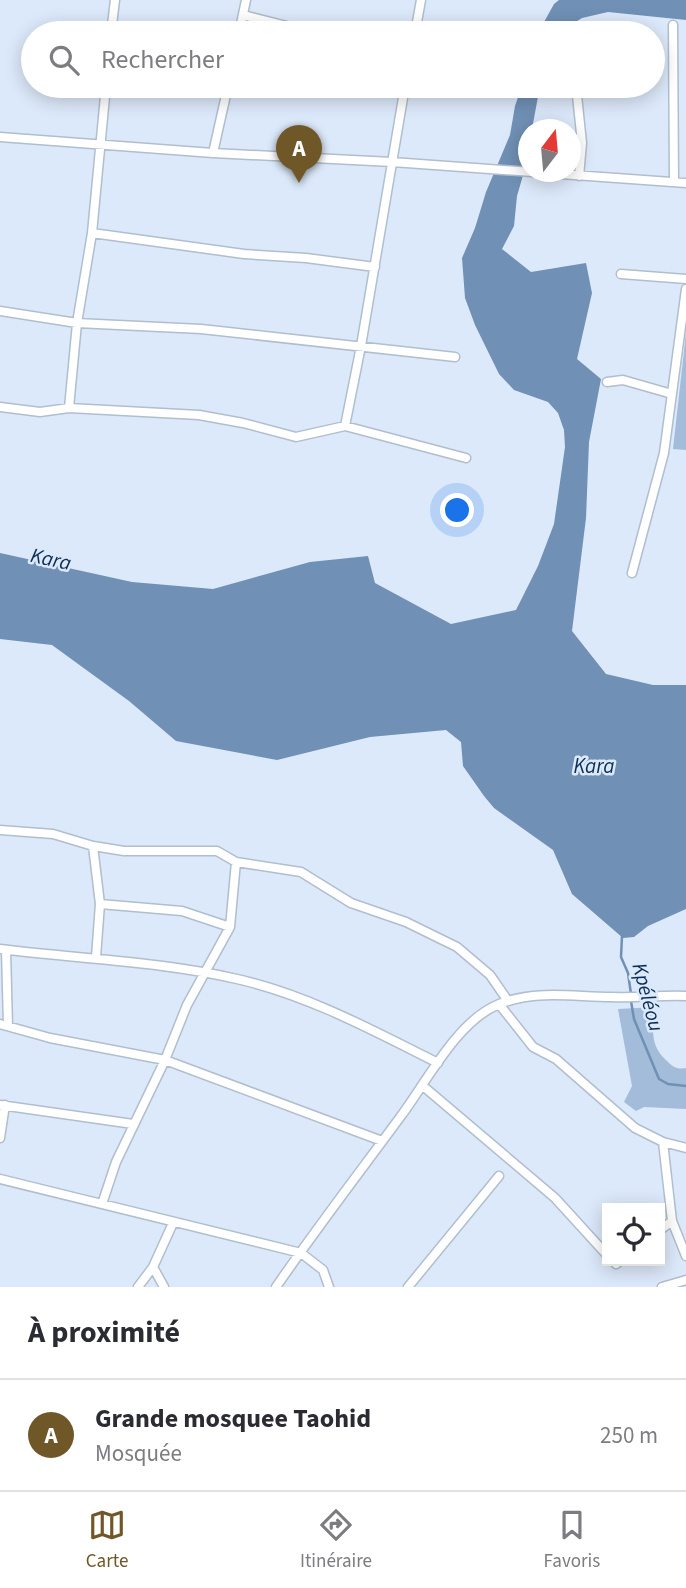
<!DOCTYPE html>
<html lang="fr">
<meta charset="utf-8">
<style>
:root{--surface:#fff;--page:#f2f2f3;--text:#2b2b33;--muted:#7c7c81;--line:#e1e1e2;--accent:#705728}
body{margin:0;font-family:"Source Sans 3",sans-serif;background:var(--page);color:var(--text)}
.controls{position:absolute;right:21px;bottom:21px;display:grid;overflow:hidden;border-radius:0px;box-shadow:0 4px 18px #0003}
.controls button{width:63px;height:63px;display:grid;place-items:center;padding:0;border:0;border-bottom:2px solid var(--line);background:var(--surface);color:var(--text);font:35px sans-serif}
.compass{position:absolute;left:518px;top:119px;width:63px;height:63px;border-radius:50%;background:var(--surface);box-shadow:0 4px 18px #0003;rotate:16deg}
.you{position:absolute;left:458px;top:511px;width:24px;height:24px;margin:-18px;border:5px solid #fff;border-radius:50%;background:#1a73e8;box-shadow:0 0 0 10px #1a73e833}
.badge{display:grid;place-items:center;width:46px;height:46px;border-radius:50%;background:var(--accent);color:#fff;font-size:23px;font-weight:700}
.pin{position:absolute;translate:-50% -58px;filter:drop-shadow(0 2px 4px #0008)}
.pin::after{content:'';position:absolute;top:37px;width:24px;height:21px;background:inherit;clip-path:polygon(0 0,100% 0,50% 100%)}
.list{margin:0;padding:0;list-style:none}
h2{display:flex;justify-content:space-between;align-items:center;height:91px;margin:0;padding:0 28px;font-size:30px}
h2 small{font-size:23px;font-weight:400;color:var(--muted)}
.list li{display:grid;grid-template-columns:46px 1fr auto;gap:21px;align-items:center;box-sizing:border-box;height:112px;padding:0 28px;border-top:2px solid var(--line)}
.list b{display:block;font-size:26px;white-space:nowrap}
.list p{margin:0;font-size:23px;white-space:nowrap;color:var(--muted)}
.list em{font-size:23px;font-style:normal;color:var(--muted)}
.icon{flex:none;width:38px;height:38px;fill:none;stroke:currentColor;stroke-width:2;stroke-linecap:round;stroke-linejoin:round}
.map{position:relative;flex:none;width:686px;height:1287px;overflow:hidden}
.search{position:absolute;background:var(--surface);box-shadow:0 4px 18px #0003;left:21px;right:21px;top:21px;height:77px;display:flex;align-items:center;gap:18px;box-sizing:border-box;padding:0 24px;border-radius:38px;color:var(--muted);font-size:26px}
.sheet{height:203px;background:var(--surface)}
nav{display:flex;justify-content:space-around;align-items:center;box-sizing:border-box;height:98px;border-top:2px solid var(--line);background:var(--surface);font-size:19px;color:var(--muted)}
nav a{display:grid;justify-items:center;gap:4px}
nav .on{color:var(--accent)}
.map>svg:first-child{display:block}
</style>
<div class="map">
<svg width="686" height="1287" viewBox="0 0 686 1287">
<rect width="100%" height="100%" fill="#dce9fa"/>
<path fill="#a2bcd9" d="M686,333V450L673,449Z
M655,1007C653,1028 649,1045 666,1060C673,1067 677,1070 686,1068V1109L644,1107L636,1111L624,1102L632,1086L618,1009Z"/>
<path fill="#7090b5" d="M559,0H686V20L608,12L582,18L558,33H538L554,4Z
M522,86H540L532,129L528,130V158L517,196L514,226L502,249L531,272L586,263L592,293L577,359L601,379L589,442L586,518L572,631L606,674L653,685H686V909L648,926L634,937L623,938L572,894L553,850L494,808L484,796L463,766L461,742L446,730L370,737L277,760L176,741L129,701L52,645L0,639V553L132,582L213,589L310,562L368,556L375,583L451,624L516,610L538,566L554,524L565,447L564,430L558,413L548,402L514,390L499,374L475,325L465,298L462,258L475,228L486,192L510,135L515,106Z"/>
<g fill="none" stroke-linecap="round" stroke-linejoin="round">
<path stroke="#7090b5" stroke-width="2.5" d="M622,936L621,957L628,973L631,994
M631,1001L634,1019L659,1079L668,1084L686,1086"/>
<defs>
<path id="street" d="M243,15L314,33
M673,25L674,182
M111,33L115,0
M239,33L246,0
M415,33L421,0
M576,86L582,143L579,176
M0,137L213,153L392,162L686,183
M213,153L228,86
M92,233L244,254L306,258L375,267
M621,274L686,279
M0,311L77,323L201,329L455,357
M607,382L623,380L672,394
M0,407L40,412L69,408L199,415L243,423L296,437L345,426L466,458
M69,408L77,323L92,233L106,86
M345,426L361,346L405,86
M632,573L664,453L686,289
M0,830L53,834L93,846L124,851H217L236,862L301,872L351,903L406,922L457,947L490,975L508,1001
M93,846L100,904L182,911L230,927
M0,949C79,959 160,961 237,979C308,995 374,1031 438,1063
M6,950L8,1026
M96,957L100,904
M499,1004L533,1047L556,1059L635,1128L663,1142L686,1148
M0,1024L50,1038L165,1060L382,1141
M423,1086L555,1198L607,1255
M0,1105L133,1124
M0,1138L5,1105
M663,1142L672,1221L686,1256
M0,1179L301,1253L323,1270L329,1287
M102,1204L116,1162L165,1060L187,1005L230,927L236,862
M660,1230L672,1221
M613,1261L616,1264L620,1261
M153,1267L164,1287
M138,1287L153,1267L173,1223
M276,1287C316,1229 359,1173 401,1116C427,1081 457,1022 497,1005C534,989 573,997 612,997C637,998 661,995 686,996
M408,1287L499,1176
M662,1287L686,1280"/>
</defs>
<use href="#street" stroke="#b0becd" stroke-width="11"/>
<use href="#street" stroke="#fff" stroke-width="8"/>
</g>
<g text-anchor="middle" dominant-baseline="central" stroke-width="5" stroke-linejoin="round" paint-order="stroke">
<g font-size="21" font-style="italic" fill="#0b2f54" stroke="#dce9fa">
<text transform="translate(51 559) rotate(12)">Kara</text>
<text x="594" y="766">Kara</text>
<text transform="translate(648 997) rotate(75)">Kpéléou</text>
</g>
</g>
</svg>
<div class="controls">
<button><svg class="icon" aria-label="locate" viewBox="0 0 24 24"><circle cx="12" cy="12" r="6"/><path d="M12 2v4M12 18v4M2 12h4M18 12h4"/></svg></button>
</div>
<svg class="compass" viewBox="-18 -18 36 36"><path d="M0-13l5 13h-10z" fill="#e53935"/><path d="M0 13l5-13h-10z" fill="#7c7c81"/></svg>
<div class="you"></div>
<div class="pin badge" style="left:299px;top:183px">A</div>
<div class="search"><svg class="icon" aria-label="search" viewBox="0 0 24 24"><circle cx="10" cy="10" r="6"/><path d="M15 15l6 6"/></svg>Rechercher</div>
</div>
<section class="sheet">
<h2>À proximité<small></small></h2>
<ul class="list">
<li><span class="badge">A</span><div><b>Grande mosquee Taohid</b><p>Mosquée</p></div><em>250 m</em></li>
</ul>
</section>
<nav>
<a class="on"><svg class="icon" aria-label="map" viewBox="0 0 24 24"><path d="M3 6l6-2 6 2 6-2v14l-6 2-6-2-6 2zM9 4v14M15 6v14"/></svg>Carte</a>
<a><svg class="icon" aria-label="directions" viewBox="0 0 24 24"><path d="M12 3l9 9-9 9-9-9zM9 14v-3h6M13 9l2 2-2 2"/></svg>Itinéraire</a>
<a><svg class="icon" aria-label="saved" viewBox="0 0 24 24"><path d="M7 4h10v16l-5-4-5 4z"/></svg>Favoris</a>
</nav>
